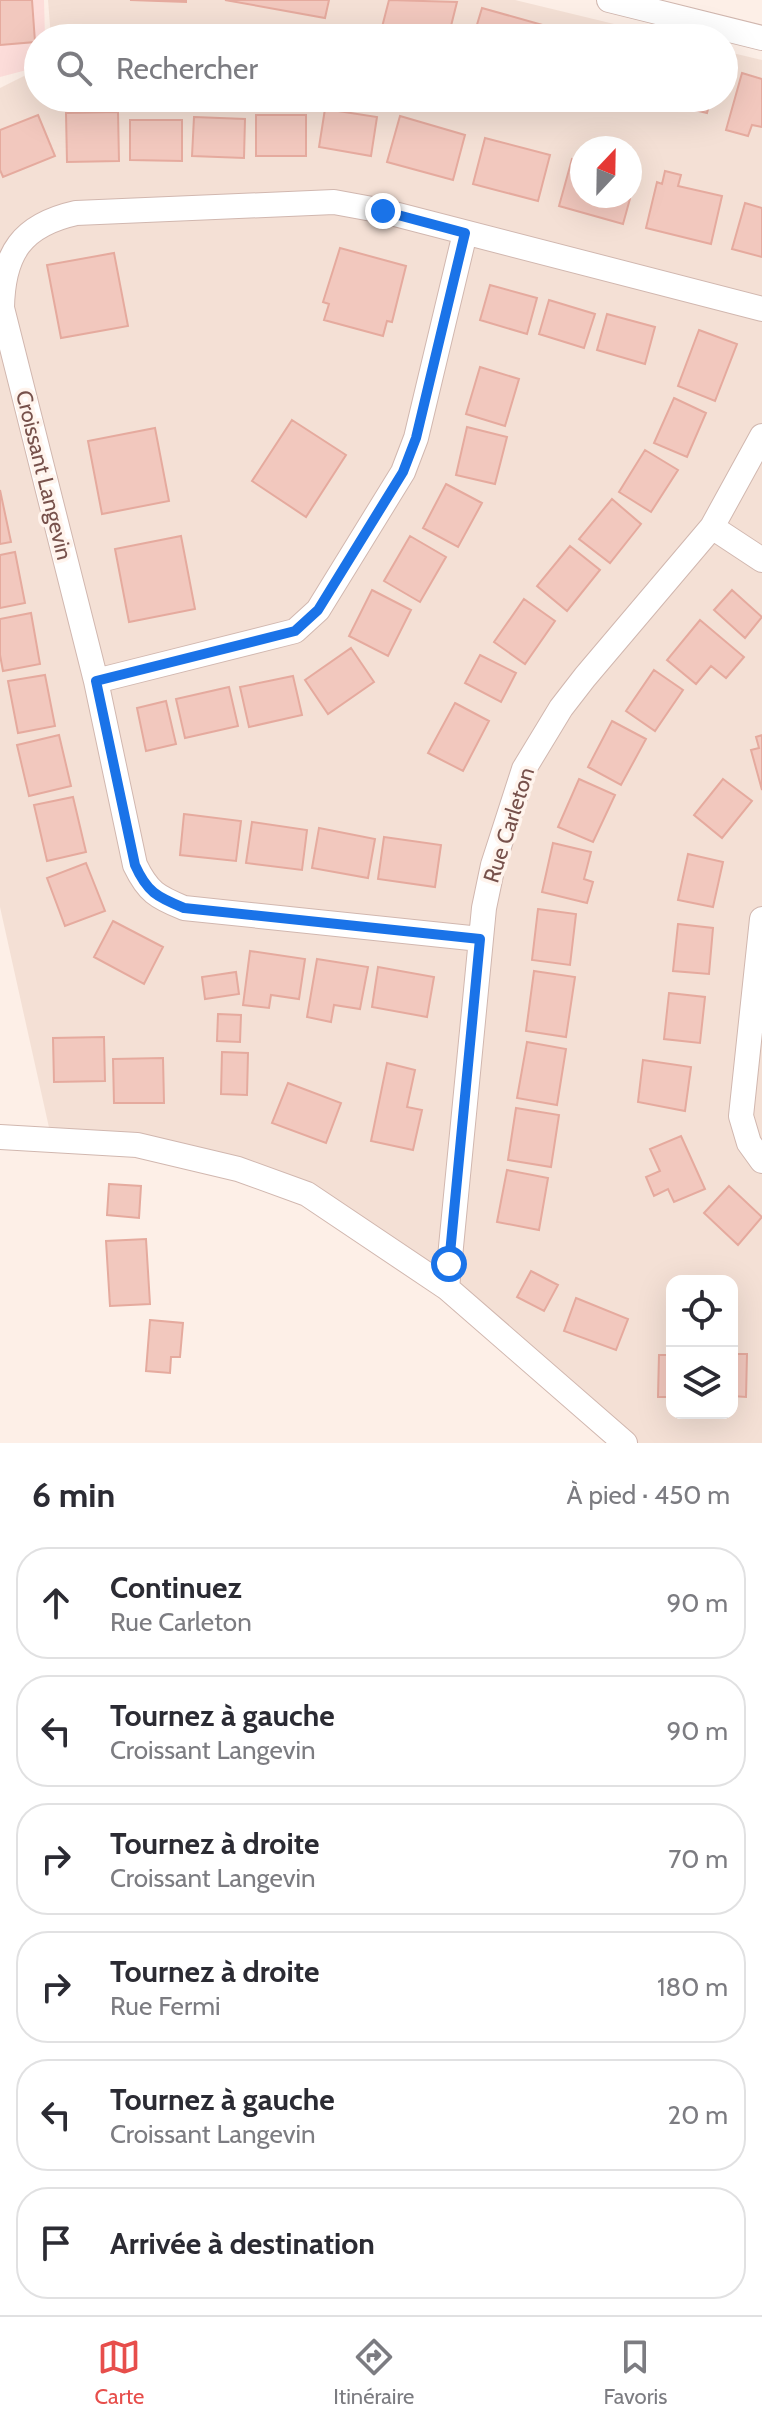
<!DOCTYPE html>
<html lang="fr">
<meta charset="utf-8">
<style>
:root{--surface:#fff;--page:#f2f2f3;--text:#2b2b33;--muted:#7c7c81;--line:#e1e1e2;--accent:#e74e4b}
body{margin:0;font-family:Cabin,sans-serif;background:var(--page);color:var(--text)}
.controls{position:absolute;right:24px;bottom:24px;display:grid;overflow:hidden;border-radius:16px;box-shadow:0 8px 32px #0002}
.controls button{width:72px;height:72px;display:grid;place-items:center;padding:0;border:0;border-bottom:2px solid var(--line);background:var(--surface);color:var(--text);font:40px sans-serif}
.compass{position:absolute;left:570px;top:136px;width:72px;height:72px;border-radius:50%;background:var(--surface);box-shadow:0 8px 32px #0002;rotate:22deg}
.stop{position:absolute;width:24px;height:24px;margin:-18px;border:6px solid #1a73e8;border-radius:50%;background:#fff}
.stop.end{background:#1a73e8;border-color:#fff;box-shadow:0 2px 8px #0008}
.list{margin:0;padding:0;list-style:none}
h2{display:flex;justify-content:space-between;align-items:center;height:104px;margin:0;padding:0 32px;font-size:34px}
h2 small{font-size:26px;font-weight:400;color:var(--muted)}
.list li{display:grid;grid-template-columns:52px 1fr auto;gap:24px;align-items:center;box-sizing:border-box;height:112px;margin:0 16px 16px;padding:0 16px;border:2px solid var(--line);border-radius:32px}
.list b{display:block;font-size:30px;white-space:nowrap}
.list p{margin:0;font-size:26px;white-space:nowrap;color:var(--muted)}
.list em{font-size:26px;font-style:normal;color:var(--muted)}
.icon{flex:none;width:44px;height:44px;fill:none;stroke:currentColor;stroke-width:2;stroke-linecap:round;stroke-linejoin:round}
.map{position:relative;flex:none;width:762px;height:1443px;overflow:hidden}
.search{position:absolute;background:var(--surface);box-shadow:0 8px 32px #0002;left:24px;right:24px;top:24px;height:88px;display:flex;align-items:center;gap:20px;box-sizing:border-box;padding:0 28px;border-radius:44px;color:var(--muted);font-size:30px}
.sheet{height:872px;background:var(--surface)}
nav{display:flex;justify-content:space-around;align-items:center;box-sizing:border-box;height:112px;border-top:2px solid var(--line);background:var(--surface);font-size:22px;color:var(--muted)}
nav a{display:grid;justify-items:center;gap:4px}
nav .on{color:var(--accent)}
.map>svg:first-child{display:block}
</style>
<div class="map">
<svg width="762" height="1443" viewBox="0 0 762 1443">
<rect width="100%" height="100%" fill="#fdefe7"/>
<path fill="#f4e0d5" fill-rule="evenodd" d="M48,0H515L672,38H51Z
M724,51L762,60V1443H626L422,1279L307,1194L50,1132L0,907V88L38,69V98H724ZM582,148H630V196H582ZM672,1281H732V1413H672Z"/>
<path fill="#fdddda" d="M0,0H44L45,38H38V67L0,77Z"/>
<path fill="#f2c8be" stroke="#e5aa9e" stroke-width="2" d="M0,0H32L35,42L0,45Z
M130,0H186V2Z
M225,0H329L325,18Z
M389,0L457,2L448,38H409L381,31Z
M482,8L546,26L542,38H473Z
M568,29L598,38H566Z
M742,73L762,79V127L752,125L748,136L726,130Z
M645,98H711L707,113Z
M325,109L377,117L371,156L319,147Z
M118,112L119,161L67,162L66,113Z
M38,115L55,156L3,177L0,170V130Z
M256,115H306V156H256Z
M400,116L465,135L453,180L387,162Z
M194,117L245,119L244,158L192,156Z
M130,120H182V161L130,160Z
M485,138L550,155L538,201L473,184Z
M572,159L582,162V196H630V175L636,177L623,224L559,206Z
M665,171L681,175L678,186L722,196L711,244L646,228L657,182L662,184Z
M745,203L762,208V257L732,249Z
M340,248L406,266L392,322L387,321L383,336L324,320L329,304L323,302Z
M114,253L128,326L61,338L47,265Z
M490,285L537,298L527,334L480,320Z
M549,300L595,314L584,348L539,334Z
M607,314L655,327L645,364L597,350Z
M699,330L737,344L715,401L678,386Z
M480,367L519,379L505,426L466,414Z
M674,398L706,413L687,457L654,443Z
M292,420L346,455L306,517L252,481Z
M467,427L507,437L495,484L456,475Z
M155,428L169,501L102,514L88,441Z
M645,450L678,470L651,512L619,492Z
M446,484L482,503L458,547L423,528Z
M0,490L11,542L0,544Z
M612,499L641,524L610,563L579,539Z
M181,536L195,609L129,622L115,549Z
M410,536L446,557L420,602L384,581Z
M570,546L600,570L567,611L537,586Z
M15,552L25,603L0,608V555Z
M372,590L411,610L388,656L349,636Z
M732,590L762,617L745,638L714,610Z
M524,599L555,621L525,664L494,642Z
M31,613L40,664L3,671L0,655V619Z
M700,620L744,657L726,678L711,666L696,684L667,660Z
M351,648L374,682L328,714L305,680Z
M480,655L516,673L501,702L465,683Z
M654,670L683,690L655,731L626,711Z
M45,675L55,726L18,733L8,681Z
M293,676L302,715L249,727L240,687Z
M229,687L238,726L185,738L176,699Z
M166,701L176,744L146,751L137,708Z
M455,703L489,721L463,771L428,753Z
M612,721L646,739L621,785L588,767Z
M59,735L71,786L29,796L17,745Z
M762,735V790L751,750L759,748L756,737Z
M579,779L615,795L593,842L558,827Z
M723,779L752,801L722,838L694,815Z
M73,797L86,852L47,861L34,805Z
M184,814L241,821L236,861L180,855Z
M252,822L307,830L302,870L246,863Z
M319,828L375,839L368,878L312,868Z
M384,837L441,845L435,887L378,879Z
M553,843L591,852L584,879L593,882L587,903L542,892Z
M688,854L723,862L713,907L678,900Z
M86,863L105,911L65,926L47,878Z
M538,909L576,914L570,965L532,960Z
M113,921L163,947L144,984L94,957Z
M678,924L713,928L709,974L673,971Z
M250,951L305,959L299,999L271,995L269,1008L243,1005Z
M317,959L368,967L360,1009L334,1005L331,1022L307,1017Z
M378,967L434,977L427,1017L372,1007Z
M534,971L575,977L566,1037L526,1031Z
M236,972L239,994L205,999L202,977Z
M669,993L705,997L700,1043L664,1039Z
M218,1014L241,1015L240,1042L217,1041Z
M104,1037L105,1081L54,1082L53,1038Z
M527,1042L566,1049L557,1105L517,1098Z
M222,1052L248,1053L247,1095L221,1094Z
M163,1058L164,1103H114L113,1059Z
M643,1060L691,1067L685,1111L638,1102Z
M387,1063L415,1070L407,1107L422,1110L413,1150L371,1141Z
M288,1083L341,1103L326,1143L272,1123Z
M516,1108L559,1115L551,1167L508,1160Z
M681,1136L705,1189L674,1202L668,1189L654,1196L646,1177L660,1171L650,1149Z
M507,1170L548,1178L539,1230L497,1222Z
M109,1184L141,1186L139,1218L107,1215Z
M729,1186L762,1217L738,1245L704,1213Z
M146,1239L150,1304L110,1306L106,1241Z
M531,1271L558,1285L544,1311L517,1297Z
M576,1298L628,1319L616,1350L564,1331Z
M150,1320L183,1323L180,1357H171L170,1373L146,1371Z
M732,1354H747L746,1397L732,1396Z
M659,1355H672V1397H658Z"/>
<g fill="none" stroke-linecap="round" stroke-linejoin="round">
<defs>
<path id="minor" d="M609,0L762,38
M712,527L762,560
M96,681L295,631L318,610L403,472L416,438L465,233
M762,919L741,1116L749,1143L762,1161
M480,939L184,908C157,897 148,892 135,865L96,681L2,308C3,253 22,225 76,213L334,202L383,211L762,309
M0,1137L137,1145L238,1169L307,1194L447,1288L625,1443
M447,1288L484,908L493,865L524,769L561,708L585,677L712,527L762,436"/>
</defs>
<use href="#minor" stroke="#d1b7af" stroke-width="26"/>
<use href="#minor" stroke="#fff" stroke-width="24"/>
</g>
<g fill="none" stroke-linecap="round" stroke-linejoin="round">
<path stroke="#1a73e8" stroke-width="10" d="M383,211L465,233L416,438L403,472L318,610L295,631L96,681L135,865C147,892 157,897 184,908L480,939L449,1264"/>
</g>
<g text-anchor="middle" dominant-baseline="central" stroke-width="7" stroke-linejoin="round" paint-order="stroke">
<g font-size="22" fill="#77514b" stroke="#fff4ed">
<text transform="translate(44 475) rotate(76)">Croissant Langevin</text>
<text transform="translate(509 825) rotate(-72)">Rue Carleton</text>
</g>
</g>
</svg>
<div class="controls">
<button><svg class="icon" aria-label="locate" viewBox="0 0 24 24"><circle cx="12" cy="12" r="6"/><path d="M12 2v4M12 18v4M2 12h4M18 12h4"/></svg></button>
<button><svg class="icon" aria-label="layers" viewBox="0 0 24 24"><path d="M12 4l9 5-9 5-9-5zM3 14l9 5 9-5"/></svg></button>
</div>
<svg class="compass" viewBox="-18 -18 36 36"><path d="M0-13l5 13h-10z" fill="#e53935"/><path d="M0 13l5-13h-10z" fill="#7c7c81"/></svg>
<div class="stop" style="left:449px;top:1264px"></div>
<div class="stop end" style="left:383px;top:211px"></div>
<div class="search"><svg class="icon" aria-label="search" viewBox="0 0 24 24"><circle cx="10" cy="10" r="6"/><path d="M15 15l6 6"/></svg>Rechercher</div>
</div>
<section class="sheet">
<h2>6 min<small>À pied · 450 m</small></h2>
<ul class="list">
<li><svg class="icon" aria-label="ahead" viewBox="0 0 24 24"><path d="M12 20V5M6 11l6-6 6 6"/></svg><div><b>Continuez</b><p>Rue Carleton</p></div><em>90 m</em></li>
<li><svg class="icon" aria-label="left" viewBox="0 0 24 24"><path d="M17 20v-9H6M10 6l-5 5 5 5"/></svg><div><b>Tournez à gauche</b><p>Croissant Langevin</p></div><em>90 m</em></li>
<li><svg class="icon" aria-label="right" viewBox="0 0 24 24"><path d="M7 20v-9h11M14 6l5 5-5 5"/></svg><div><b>Tournez à droite</b><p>Croissant Langevin</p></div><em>70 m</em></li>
<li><svg class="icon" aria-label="right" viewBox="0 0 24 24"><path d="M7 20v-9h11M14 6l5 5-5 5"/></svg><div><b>Tournez à droite</b><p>Rue Fermi</p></div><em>180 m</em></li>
<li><svg class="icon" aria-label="left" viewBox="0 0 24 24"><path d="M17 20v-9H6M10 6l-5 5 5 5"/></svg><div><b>Tournez à gauche</b><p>Croissant Langevin</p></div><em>20 m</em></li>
<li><svg class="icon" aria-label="arrive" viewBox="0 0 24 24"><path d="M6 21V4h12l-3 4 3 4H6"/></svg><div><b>Arrivée à destination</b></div></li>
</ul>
</section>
<nav>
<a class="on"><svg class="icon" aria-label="map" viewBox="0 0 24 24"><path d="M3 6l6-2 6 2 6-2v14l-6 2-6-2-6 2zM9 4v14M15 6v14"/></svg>Carte</a>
<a><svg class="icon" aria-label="directions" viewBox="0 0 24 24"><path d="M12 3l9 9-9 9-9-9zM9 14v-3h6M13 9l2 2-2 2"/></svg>Itinéraire</a>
<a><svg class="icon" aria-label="saved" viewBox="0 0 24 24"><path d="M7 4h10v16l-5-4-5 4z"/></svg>Favoris</a>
</nav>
